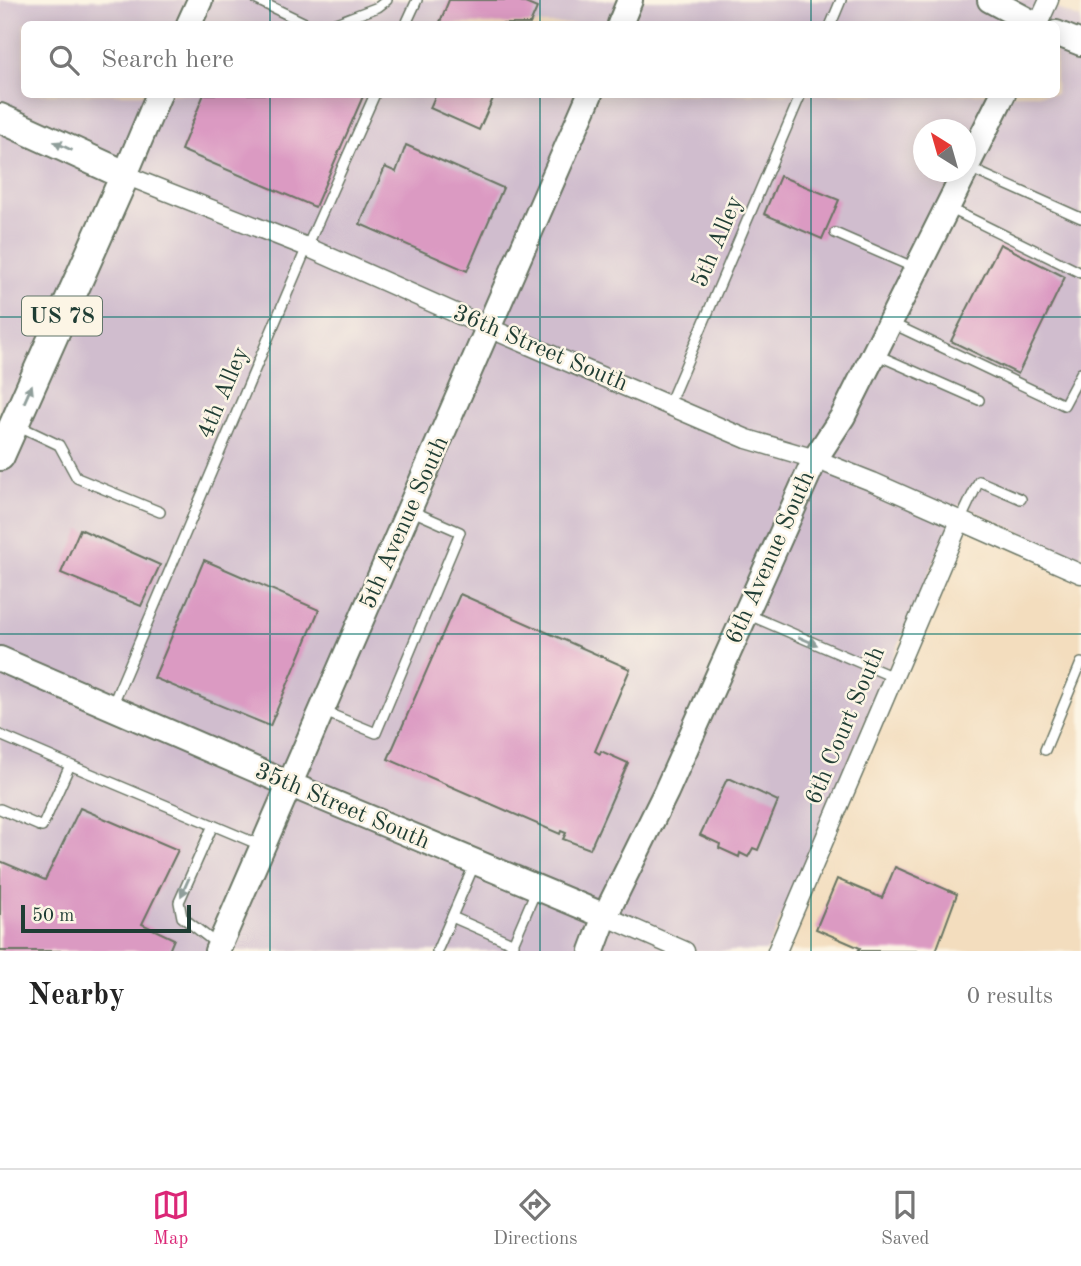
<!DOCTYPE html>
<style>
:root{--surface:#fff;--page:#f6f6f6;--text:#222;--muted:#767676;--line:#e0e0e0;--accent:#db2777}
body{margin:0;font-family:"Old Standard TT",serif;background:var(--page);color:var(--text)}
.compass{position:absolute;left:913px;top:119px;width:63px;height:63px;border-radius:50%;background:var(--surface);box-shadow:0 4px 18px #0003;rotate:323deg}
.scale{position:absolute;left:21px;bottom:18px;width:170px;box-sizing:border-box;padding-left:7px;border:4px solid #1f3d34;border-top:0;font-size:19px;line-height:24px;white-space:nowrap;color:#1f3d34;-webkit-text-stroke:5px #fcf5e5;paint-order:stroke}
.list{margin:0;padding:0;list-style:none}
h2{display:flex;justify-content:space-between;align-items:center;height:91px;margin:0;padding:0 28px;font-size:30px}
h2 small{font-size:23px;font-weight:400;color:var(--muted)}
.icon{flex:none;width:38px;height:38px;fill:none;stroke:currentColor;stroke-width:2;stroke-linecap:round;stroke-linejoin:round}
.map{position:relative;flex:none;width:1081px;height:951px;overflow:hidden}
.search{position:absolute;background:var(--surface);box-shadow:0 4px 18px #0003;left:21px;right:21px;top:21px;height:77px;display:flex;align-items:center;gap:18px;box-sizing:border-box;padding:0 24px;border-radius:10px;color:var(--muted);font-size:26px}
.sheet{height:217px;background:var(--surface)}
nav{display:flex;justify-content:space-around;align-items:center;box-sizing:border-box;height:98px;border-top:2px solid var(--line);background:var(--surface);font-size:19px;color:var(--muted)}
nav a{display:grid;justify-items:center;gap:4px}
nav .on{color:var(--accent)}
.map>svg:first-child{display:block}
</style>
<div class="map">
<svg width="1081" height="951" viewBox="0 0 1081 951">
<rect width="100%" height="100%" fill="#fcf5e5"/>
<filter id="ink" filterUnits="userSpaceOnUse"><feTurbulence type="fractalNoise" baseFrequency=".0143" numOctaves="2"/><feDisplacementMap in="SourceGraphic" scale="14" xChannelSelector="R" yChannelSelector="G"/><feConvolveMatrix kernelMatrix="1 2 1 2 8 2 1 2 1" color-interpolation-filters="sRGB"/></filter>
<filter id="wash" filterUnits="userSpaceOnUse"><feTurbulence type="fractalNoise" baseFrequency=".00686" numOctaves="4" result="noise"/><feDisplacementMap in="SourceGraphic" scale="28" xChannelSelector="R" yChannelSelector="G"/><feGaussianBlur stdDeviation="1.57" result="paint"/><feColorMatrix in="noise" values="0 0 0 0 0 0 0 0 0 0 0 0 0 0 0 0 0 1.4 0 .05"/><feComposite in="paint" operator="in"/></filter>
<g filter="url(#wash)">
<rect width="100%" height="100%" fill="#f3ddbe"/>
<path fill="#d0bdce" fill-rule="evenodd" d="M0,0H1036L1081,19V560L959,504L767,951H0ZM24,24H1056V94H24ZM923,130H965V172H923Z"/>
<g id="blocks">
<path fill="#db9ac2" d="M449,0H518L537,8L530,24H446L440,22Z
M204,94H364L315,207L181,150Z
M436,94H495L479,130L430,108Z
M406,145L503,188L467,271L360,224L385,167L396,172Z
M780,176L839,200L822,239L764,214Z
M1000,244L1065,277L1018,374L951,341Z
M80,529L160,565L141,606L61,573Z
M204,560L319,610L270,726L154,678Z
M460,594L630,669L595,751L600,754L601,751L628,763L590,849L563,839L566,833L561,831L560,834L388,759Z
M727,779H731L778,801L758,850L753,848L748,857L740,853L739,857L719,848L720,844L700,835Z
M80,808L178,850L142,924L174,939L169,951H0V861L45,880Z
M895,867L957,894L936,951H858L860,948L816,929L837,879L882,898Z"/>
</g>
</g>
<g filter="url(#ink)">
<use href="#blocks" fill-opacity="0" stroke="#697564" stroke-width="2"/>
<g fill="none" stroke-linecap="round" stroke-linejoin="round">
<defs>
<path id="lane" d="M257,0L307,24
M333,24L378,7L387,0
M406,24L417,0
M831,24L841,0
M969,168L1081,218
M947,207L1081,273
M835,233L915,268
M891,323L1064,405L1081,373
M875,354L979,400
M669,404L801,94
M17,425L59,445L77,478L160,512
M960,521L979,481L1021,499
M747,614L893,677
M112,706L307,247L375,94
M325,712L376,733L460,532L410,510
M0,735L70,765
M1045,750L1081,663
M0,809L42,827L70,765L260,845
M213,825L179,902L182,917L218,945
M452,917L514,944
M437,951L475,863
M510,951L537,888"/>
<path id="street" d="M1038,24L1049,0
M125,175L307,247L489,328L747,439L815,459L873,482L1081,574
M605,916L685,951
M777,951L960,521"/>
<path id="secondary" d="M990,0L1035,24
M189,24L200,0
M620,24L630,0
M1056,33L1081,43
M965,170L1003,94
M125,175L159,94
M0,659L291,785L605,916
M217,951L590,94
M592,951L605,916L666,792L815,459L843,416L965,172"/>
<path id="primary" d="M0,118L125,175L0,456"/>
</defs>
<use href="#lane" stroke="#697564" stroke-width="12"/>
<use href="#street" stroke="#697564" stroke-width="21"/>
<use href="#secondary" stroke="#697564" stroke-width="28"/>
<use href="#primary" stroke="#697564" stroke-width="32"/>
<use href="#lane" stroke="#fff" stroke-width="9"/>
<use href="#street" stroke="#fff" stroke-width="18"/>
<use href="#secondary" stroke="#fff" stroke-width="24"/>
<use href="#primary" stroke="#fff" stroke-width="28"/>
</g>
<defs><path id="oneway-solid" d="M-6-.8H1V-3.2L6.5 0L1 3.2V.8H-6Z" transform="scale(1.75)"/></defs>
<g fill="#8f9e9a">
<use href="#oneway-solid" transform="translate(63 146) rotate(-155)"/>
<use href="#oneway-solid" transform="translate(28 394) rotate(-66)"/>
<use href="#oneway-solid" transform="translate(808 641) rotate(23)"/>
<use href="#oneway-solid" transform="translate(185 887) rotate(114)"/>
</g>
</g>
<path fill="none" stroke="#0f766e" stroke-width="2" stroke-opacity="0.55" d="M270,0V24M540,0V24M811,0V24M270,94V951M540,94V951M811,94V951M0,317H1081M0,634H1081"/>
<g text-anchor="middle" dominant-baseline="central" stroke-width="5" stroke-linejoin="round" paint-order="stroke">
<rect fill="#fcf5e5" stroke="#617469" stroke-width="2" x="22" y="296.5" width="80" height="39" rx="5"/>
<g font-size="23" font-weight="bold" fill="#1f3d34">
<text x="62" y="316">US 78</text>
</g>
<g font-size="24" fill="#1f3d34" stroke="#fcf5e5">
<text transform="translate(718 242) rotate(-67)">5th Alley</text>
<text transform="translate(540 349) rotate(23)">36th Street South</text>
<text transform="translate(224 393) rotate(-67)">4th Alley</text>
<text transform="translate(405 523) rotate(-66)">5th Avenue South</text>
<text transform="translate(771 558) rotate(-66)">6th Avenue South</text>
<text transform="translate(846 726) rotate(-67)">6th Court South</text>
<text transform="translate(342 807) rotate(23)">35th Street South</text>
</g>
</g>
</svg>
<svg class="compass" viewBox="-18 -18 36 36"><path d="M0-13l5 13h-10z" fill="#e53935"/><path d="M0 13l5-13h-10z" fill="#767676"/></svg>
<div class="scale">50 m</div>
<div class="search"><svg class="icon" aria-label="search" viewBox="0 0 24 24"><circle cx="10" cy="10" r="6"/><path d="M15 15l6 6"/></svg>Search here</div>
</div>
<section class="sheet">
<h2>Nearby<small>0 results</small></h2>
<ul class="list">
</ul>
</section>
<nav>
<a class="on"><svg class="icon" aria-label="map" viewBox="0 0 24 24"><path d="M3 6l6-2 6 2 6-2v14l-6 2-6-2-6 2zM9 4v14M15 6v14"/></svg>Map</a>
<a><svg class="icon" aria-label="directions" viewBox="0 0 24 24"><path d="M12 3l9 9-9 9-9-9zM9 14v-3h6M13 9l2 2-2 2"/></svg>Directions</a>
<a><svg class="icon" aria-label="saved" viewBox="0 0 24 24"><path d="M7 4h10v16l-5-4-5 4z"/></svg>Saved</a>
</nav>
